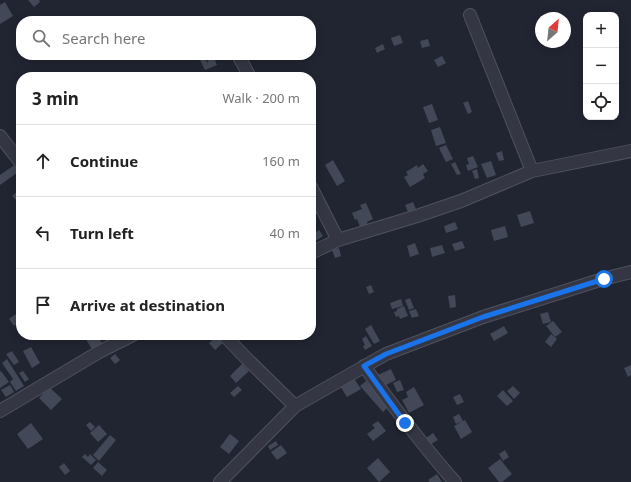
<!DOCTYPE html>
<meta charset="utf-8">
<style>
:root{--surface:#fff;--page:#f2f2f2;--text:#222;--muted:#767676;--line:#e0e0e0}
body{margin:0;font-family:"Noto Sans",sans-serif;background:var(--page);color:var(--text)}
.controls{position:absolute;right:12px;top:12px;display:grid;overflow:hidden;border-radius:8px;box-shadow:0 2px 10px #0003}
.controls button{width:36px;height:36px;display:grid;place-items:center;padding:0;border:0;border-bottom:1px solid var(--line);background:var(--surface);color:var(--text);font:20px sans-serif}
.compass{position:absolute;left:535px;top:12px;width:36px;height:36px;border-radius:50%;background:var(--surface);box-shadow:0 2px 10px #0003;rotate:27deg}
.stop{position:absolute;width:12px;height:12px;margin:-9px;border:3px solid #1a73e8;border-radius:50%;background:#fff}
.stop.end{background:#1a73e8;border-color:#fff;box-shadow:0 1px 4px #0008}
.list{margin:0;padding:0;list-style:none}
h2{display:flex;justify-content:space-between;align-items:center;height:52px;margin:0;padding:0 16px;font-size:17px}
h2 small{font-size:13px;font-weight:400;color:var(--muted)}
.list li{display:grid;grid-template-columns:26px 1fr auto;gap:12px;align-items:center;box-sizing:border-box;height:72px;padding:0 16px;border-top:1px solid var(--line)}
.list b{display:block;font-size:15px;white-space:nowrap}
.list em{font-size:13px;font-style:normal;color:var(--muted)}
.icon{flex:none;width:22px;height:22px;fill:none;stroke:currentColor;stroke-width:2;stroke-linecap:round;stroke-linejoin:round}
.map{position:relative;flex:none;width:631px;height:482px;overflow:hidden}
.search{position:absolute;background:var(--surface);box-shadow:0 2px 10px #0003;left:16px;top:16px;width:300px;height:44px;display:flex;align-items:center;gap:10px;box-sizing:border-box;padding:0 14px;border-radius:16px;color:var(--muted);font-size:15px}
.panel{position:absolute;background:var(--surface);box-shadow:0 2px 10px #0003;left:16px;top:72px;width:300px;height:268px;border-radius:16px}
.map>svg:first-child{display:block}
</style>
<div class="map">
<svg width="631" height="482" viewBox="0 0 631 482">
<rect width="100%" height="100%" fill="#212532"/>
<path fill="#424857" d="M28,0H39L40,2L34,7Z
M5,2L13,16L0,24V5Z
M400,35L403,43L394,46L391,38Z
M428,39L430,46L422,48L420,41Z
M383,44L385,49L377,53L375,48Z
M442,56L446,63L438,67L434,60Z
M205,58L208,65L207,61L214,58L217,65L205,70L200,60Z
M468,101L472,112L468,114L463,103Z
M432,104L438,120L429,123L423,107Z
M440,127L446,143L436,146L431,130Z
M446,145L453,159L446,162L439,148Z
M502,151L504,160L499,161L496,153Z
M473,156L478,167L468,171L466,165L469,164L467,158Z
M333,160L345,181L337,186L325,165Z
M491,161L496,175L487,178L481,164Z
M455,162L461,174L457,175L451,164Z
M16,164L21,170L0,185V175Z
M423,164L428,171L423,174L425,178L410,187L404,177L408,175L406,172L417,165L418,168Z
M477,169L479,178L475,179L472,171Z
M21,185V198L17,201L12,196L19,190L18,188Z
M413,202L416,209L408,212L405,205Z
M366,203L373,219L367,222L369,230L362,232L357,219L355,220L352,213L362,209L360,205Z
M530,211L534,223L521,227L517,215Z
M455,222L458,229L446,233L444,226Z
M505,226L508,237L494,241L491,230Z
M319,230L323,236L314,242L311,235Z
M462,241L465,248L455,251L452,244Z
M415,243L419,254L410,257L407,246Z
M442,245L445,253L432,257L430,248Z
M339,248L341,256L335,258L332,250Z
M371,285L374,292L369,294L366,287Z
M455,295L456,307L450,308L448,296Z
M410,298L414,308L409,310L405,300Z
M401,299L403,306L392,309L390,303Z
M404,306L408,316L400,319L399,316L396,317L394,312L397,311V309Z
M416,309L419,316L412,318L409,311Z
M548,312L551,322L543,324L540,314Z
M16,314L21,321L14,326L9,319Z
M553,321L562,332L555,337L546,326Z
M371,325L380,341L374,344L365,329Z
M504,326L508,333L494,341L490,334Z
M551,334L557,339L551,347L545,342Z
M90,335H97L102,343L92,349L85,338Z
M218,335L226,340L215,350L209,343Z
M366,336L372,346L365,350L363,346L365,345L362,339Z
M31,347L40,363L32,368L23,351Z
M12,351L19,362L14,365L6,354Z
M115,354L120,360L115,364L110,358Z
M7,359L24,386L16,391L10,382L13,379L2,363Z
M242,364L249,371L236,383L230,376Z
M631,365V375L628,377L624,368Z
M391,369L396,380L384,386L378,375Z
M1,371L9,382L0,388V372Z
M23,371L29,379L25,382L19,373Z
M353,377L361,389L347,397L340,386Z
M400,380L404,390L397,392L393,383Z
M366,381L388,407L383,412L360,386Z
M10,385L14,392L6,397L1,390Z
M238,386L242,390L234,397L230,393Z
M513,386L520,393L514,399L507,391Z
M49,387L62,399L51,410L39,398Z
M414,387L424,405L409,413L402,400L408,397L406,392Z
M503,390L513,401L507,406L497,396Z
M460,394L464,402L457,405L453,397Z
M459,414L463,421L456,424L453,417Z
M465,420L472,432L461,439L454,426Z
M378,421L386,431L373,441L367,434L375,428L372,425Z
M90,422L95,427L91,431L86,425Z
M31,423L43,439L28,449L17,434Z
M99,425L107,434L98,442L90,433Z
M433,433L438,440L431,444L426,438Z
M230,434L239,441L229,454L220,447Z
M110,435L116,440L99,461L93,455Z
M276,441L278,445L270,450L268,446Z
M281,445L287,453L277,460L271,452Z
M505,450L509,457L503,461L499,454Z
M85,454L88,457L90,454L96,460L91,465L82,457Z
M378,458L390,472L379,482L367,468Z
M500,459L512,474L502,482H499L488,468Z
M98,462L107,470L102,476L93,468Z
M64,463L70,471L65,475L59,467Z
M437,474L442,482H430L428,480Z"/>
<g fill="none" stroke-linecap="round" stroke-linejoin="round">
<defs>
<path id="street" d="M470,15L532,171
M238,55L250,77
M0,136L21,163
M311,187L338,240
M311,253L338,240L417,216L461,201L532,171L631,151
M224,335L246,358L295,406
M364,366C393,406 422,445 455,482
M0,411L99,352L133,335
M220,482L295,406L386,354L483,317L603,279L631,272"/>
</defs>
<use href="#street" stroke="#4e525e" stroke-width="14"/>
<use href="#street" stroke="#343743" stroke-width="12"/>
</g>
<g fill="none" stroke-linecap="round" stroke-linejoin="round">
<path stroke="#1a73e8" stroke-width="5" d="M405,423L364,366L386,354L483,317L604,279"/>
</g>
</svg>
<div class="controls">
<button>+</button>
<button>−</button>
<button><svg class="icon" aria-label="locate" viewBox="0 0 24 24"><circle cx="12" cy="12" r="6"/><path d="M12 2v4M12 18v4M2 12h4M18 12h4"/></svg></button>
</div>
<svg class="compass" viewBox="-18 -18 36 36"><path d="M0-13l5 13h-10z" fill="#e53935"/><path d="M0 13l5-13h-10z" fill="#767676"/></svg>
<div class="stop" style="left:604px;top:279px"></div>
<div class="stop end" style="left:405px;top:423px"></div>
<div class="search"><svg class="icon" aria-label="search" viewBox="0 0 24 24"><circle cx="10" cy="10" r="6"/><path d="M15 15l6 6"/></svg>Search here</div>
<section class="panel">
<h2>3 min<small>Walk · 200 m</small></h2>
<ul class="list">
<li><svg class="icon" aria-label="ahead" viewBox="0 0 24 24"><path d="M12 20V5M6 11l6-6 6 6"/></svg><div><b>Continue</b></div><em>160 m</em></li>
<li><svg class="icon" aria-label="left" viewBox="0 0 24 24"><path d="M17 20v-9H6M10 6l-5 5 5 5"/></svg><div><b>Turn left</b></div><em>40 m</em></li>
<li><svg class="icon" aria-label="arrive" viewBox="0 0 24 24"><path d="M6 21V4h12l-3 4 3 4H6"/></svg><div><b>Arrive at destination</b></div></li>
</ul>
</section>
</div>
